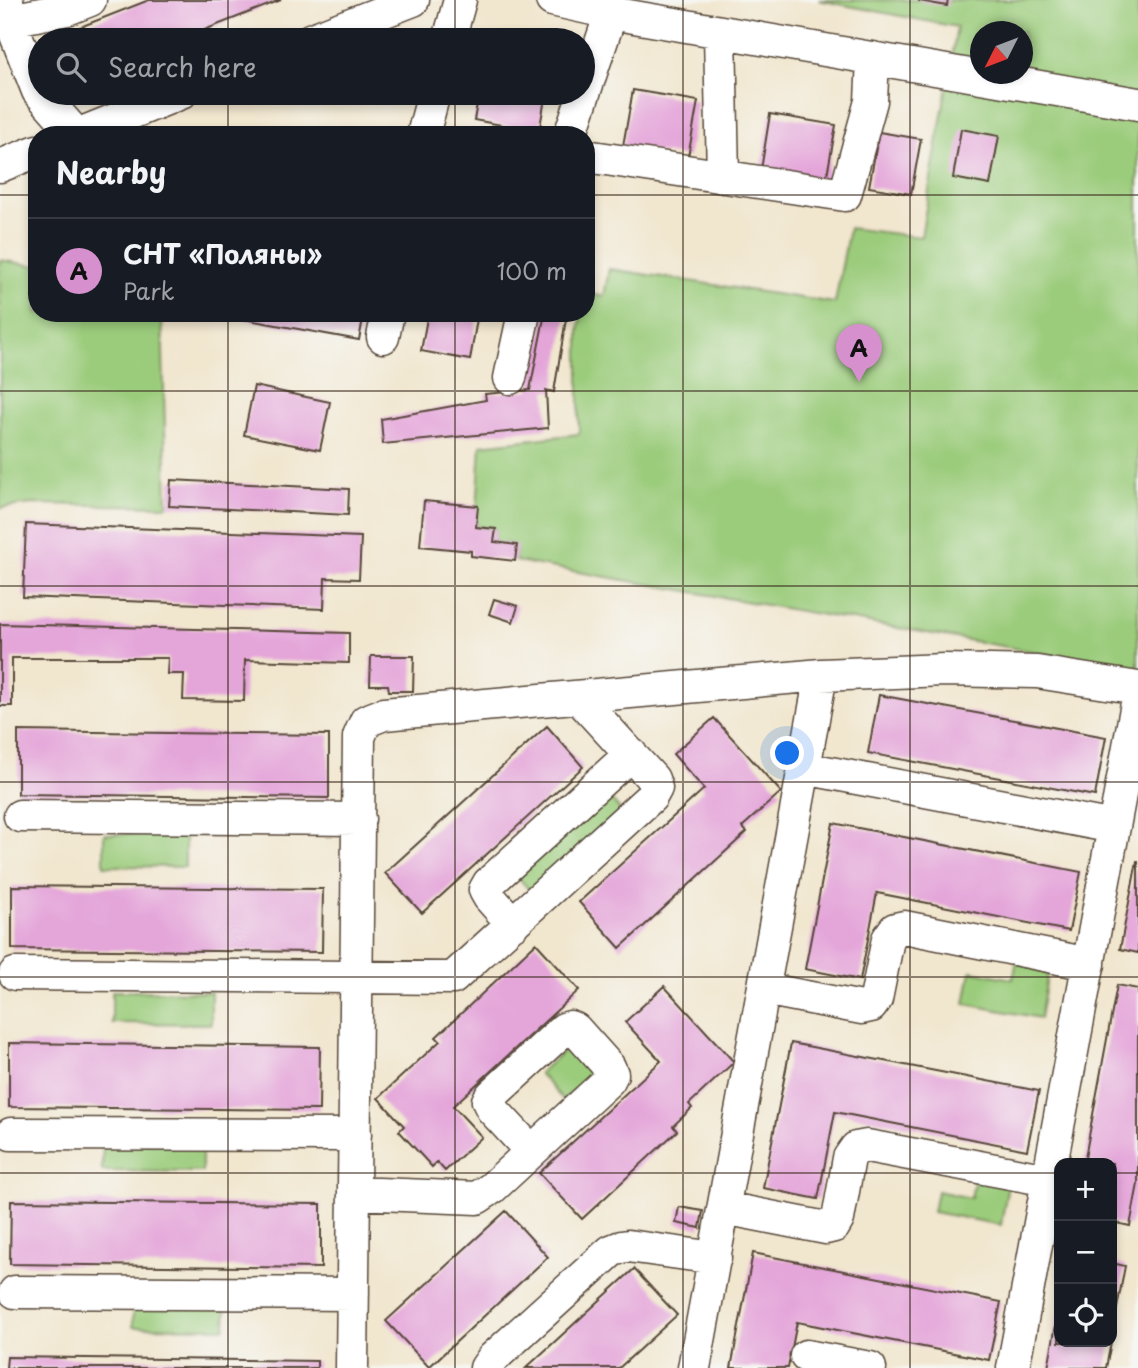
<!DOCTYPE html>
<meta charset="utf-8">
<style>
:root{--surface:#171b24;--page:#242831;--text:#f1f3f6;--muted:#9ea1a6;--line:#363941;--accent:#d690ce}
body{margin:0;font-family:"Playpen Sans",sans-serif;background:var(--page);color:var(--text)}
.controls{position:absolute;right:21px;bottom:21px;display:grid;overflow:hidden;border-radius:14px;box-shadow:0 4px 10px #0003}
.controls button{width:63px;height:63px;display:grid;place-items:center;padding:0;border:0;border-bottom:2px solid var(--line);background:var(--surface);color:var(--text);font:35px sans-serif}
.compass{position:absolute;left:970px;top:21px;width:63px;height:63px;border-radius:50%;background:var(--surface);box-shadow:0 4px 10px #0003;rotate:228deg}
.you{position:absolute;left:788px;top:754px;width:24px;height:24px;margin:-18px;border:5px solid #fff;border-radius:50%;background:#1a73e8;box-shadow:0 0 0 10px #1a73e833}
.badge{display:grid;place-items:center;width:46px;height:46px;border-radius:50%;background:var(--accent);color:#111;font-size:23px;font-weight:700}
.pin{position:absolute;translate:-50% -58px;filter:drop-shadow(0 2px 4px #0008)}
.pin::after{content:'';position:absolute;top:37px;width:24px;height:21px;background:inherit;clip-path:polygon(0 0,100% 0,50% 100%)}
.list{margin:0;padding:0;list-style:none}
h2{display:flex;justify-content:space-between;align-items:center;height:91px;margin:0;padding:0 28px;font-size:30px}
h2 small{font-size:23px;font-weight:400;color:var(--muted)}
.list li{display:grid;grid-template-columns:46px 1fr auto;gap:21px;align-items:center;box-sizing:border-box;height:105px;padding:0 28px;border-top:2px solid var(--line)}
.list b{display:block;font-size:26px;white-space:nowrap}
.list p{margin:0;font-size:23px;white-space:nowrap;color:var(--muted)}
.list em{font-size:23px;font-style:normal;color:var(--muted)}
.icon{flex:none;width:38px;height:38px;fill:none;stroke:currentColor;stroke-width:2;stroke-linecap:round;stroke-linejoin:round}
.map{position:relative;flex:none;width:1138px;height:1368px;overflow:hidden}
.search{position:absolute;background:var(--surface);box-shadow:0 4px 10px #0003;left:28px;top:28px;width:567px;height:77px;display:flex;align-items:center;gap:18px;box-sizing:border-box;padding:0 24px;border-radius:38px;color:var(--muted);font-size:26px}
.panel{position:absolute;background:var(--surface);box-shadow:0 4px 10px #0003;left:28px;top:126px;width:567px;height:196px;border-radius:28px}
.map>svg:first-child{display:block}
</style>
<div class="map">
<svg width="1138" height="1368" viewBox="0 0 1138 1368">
<rect width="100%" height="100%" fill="#f6f6f2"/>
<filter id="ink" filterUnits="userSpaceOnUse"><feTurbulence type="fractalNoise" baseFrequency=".0143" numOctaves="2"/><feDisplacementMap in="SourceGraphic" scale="14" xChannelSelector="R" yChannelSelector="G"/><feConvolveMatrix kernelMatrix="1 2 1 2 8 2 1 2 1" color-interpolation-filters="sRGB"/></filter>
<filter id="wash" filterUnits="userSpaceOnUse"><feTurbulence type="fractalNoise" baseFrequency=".00686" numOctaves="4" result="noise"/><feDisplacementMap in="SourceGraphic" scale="28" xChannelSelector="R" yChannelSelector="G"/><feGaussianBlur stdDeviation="1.57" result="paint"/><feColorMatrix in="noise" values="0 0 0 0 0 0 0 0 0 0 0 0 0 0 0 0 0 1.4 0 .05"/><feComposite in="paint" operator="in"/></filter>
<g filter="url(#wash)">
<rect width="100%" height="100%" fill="#f1e6ce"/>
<path fill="#9bcc7b" stroke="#6b7b4c" stroke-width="2" fill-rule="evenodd" d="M818,0H1138V670L515,561L516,545L494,542L495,529L476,527L481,445L579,434V331L582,313H586V294L604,296L609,269L835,303L849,228L921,237L957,27ZM981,32H1023V74H981Z
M0,260L37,266V313H162L167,506L33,504L0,508Z
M605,793L622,812L532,893L516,875Z
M104,834L185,835V867L104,866Z
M1017,961L1049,967L1040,1018L965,1004L971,971L1013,979Z
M112,991L211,992V1024L112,1023Z
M567,1048L591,1074L563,1100L539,1073Z
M103,1142L202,1143V1172L102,1171Z
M975,1177L1008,1184L1001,1225L933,1212L937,1191L971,1198Z
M133,1307L226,1308L225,1328L133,1327Z"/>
<g id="blocks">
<path fill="#e4a5d9" d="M149,0H281L179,40H47Z
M919,0H948L947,6L919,1Z
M633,90L698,101L688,157L623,146Z
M479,93H546L539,132L474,120Z
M770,114L836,125L826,181L761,170Z
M961,129L999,136L990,185L953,178Z
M879,132L921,139L911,194L869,187Z
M221,313H364L359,340L221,315Z
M428,313H478L470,360L421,351Z
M545,313H567L554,392L546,390L548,428L383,444L381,419L486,400L485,394L530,390Z
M254,386L330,402L320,450L244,435Z
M171,480L349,489L348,515L169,506Z
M424,501L478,506L476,527L496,529L494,542L517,545L515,561L471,556V551L420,546Z
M26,524L361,537L359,579L325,578L324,609L23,597Z
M494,599L518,606L513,622L489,614Z
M0,624L349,633V663L245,660L244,701L183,700L184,674H167L168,658H12V706H0Z
M371,656H414L413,691H389L388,685H370Z
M879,695L1106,737L1095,796L868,753Z
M714,718L781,792L742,827L747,832L620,948L579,902L704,789L673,754Z
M547,726L583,767L422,913L385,873Z
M18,731L329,735V798L18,794Z
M833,823L1081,872L1069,931L877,893L860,980L805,969Z
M1137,861H1138V953L1120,949Z
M12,886L323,889L322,952L12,949Z
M536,943L579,990L453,1106L482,1137L445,1171L437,1162L432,1167L399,1131L404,1126L378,1098L440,1041L436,1037Z
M1117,985L1138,989V1184L1130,1226L1112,1222V1163H1084Z
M664,986L734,1062L689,1104L692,1108L673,1126L677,1131L582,1219L539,1173L661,1061L625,1022Z
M9,1043L320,1047L319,1110L9,1107Z
M791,1043L1039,1091L1027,1150L835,1112L818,1199L763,1188Z
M11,1201L321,1204V1268L10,1264Z
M679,1207L703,1211L700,1228L676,1223Z
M506,1211L548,1257L429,1367L386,1321Z
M753,1253L1001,1302L989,1360L797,1322L788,1368H731Z
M1112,1263L1125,1266L1113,1329H1112Z
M634,1269L677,1315L619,1368H526Z
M1058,1314H1059V1342H1111L1106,1368H1048Z
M7,1357L317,1361V1368H6Z"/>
</g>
</g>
<g filter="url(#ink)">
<use href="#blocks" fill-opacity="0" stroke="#564638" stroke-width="2"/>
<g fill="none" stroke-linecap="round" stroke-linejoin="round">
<defs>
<path id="minor" d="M7,0L10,20L38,91L77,135
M552,0L611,13L1138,104
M10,20L67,9L90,0
M720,32L723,177
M310,40L413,0
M449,40L460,0
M77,135L181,93
M423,135L434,93
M570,135L611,13
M586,156L845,195L871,101L873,58
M0,166L37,151
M383,337L388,313
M510,378L524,313
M804,768L1114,827
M20,816L359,819
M513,924L489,897L485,890L489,883L631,754
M15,974L453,978L651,797L656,788L653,779L578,697
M764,989L862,1008L871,1006L876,999L888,939L895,929L904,927L1089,964
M11,1134L355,1135
M354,1193L477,1198L492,1188L609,1080L612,1074L609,1067L575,1029L570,1027L564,1029L492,1095L488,1101L492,1109L531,1151
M724,1208L826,1228L834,1226L838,1219L849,1158L856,1148L867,1146L1048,1180
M15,1292L353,1294
M806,1356L870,1368
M352,1368L359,737L366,721L384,714L821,675L944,670L1037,672L1138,688
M486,1368L493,1358L611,1251L621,1247L628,1246L715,1258
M694,1368L821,675
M1013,1368L1138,698"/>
</defs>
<use href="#minor" stroke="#564638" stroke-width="35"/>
<use href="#minor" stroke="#fff" stroke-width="32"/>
</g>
</g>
<path fill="none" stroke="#3b2a1e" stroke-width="2" stroke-opacity="0.55" d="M228,0V40M455,0V40M683,0V1368M910,0V1368M228,93V135M455,93V135M0,195H37M586,195H1138M228,313V1368M455,313V1368M0,391H1138M0,586H1138M0,782H1138M0,977H1138M0,1173H1059M1112,1173H1138"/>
</svg>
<div class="controls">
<button>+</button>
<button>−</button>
<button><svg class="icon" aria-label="locate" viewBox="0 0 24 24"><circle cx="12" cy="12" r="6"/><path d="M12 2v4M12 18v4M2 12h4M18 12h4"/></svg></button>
</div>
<svg class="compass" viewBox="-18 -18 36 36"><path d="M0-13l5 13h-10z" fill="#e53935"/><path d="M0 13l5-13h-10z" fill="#9ea1a6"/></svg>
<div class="you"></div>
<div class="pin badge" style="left:859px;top:382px">A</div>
<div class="search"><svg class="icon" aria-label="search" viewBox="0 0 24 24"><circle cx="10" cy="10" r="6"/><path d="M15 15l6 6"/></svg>Search here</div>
<section class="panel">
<h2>Nearby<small></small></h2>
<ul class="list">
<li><span class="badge">A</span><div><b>СНТ «Поляны»</b><p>Park</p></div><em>100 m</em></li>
</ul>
</section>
</div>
